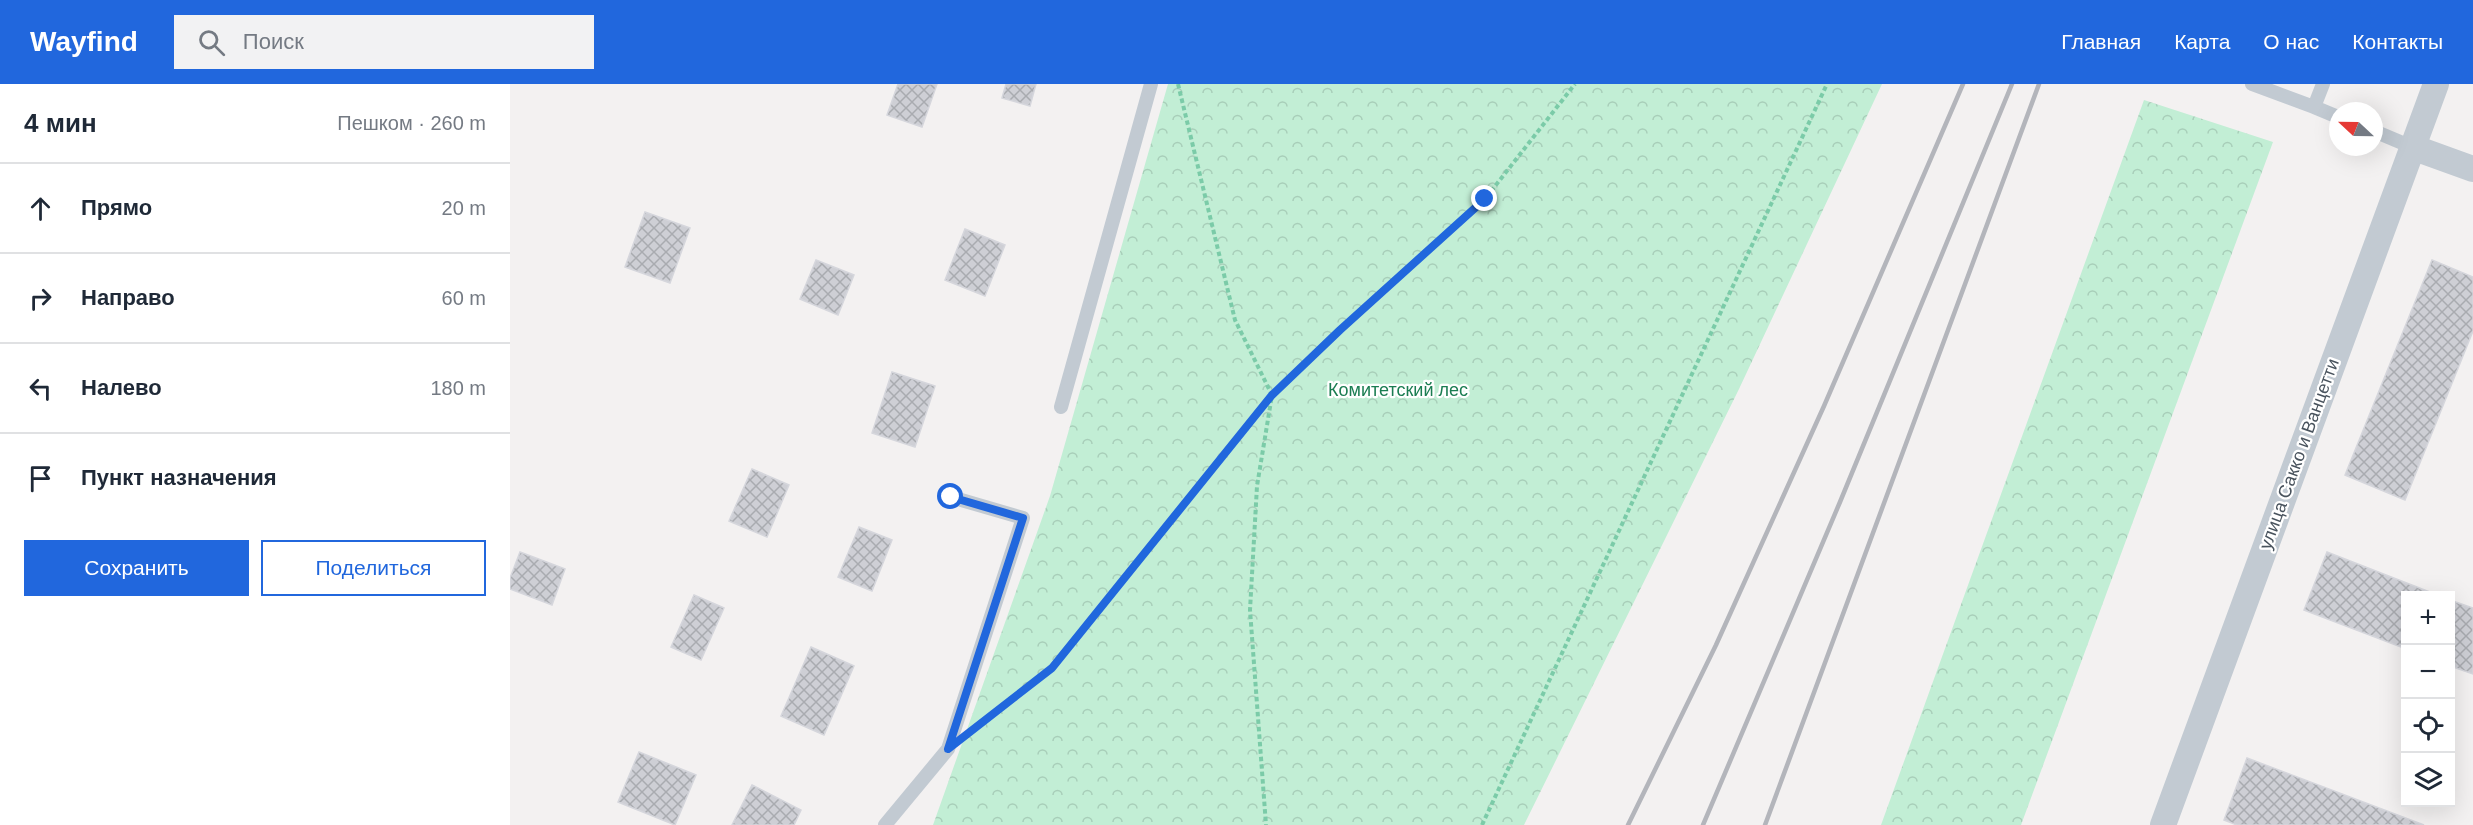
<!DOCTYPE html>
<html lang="ru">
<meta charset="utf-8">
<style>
:root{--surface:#fff;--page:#f2f2f3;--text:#1f2937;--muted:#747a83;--line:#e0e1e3;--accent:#2167dd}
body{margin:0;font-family:Arial,sans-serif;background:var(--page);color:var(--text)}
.controls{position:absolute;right:18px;bottom:18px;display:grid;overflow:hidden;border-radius:0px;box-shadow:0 6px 24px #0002}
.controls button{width:54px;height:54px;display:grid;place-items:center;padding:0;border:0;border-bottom:2px solid var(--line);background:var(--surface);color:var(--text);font:30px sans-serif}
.compass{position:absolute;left:1819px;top:18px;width:54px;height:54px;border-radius:50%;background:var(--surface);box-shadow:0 6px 24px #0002;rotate:292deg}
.stop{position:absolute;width:18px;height:18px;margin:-14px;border:4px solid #2167dd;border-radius:50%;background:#fff}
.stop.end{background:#2167dd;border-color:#fff;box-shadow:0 2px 6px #0008}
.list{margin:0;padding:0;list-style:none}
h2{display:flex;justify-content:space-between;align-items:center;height:78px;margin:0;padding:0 24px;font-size:26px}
h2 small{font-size:20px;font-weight:400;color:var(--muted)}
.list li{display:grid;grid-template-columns:39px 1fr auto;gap:18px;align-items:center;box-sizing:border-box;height:90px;padding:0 24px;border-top:2px solid var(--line)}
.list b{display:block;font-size:22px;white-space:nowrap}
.list em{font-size:20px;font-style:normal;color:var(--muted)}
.actions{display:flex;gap:12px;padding:18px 24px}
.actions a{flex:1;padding:14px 0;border:2px solid var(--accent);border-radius:0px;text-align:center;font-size:21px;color:var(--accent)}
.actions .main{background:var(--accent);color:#fff}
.icon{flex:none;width:33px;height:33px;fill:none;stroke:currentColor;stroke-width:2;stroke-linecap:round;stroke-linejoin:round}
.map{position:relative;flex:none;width:1963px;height:741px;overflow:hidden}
header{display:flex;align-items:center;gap:36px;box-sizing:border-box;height:84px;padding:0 30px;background:var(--accent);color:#fff}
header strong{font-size:28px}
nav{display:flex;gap:33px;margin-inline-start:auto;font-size:21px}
.search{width:420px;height:54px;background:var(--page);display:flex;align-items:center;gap:15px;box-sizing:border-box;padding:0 21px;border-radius:0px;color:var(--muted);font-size:22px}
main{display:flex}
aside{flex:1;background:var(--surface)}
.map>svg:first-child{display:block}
</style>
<header>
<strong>Wayfind</strong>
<div class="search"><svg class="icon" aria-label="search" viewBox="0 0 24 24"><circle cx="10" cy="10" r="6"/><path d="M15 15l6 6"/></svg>Поиск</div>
<nav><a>Главная</a><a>Карта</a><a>О нас</a><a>Контакты</a></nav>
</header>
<main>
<aside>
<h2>4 мин<small>Пешком · 260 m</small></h2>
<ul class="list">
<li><svg class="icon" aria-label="ahead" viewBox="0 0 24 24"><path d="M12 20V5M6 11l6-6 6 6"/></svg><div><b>Прямо</b></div><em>20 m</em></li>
<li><svg class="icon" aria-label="right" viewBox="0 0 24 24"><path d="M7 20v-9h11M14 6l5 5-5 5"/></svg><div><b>Направо</b></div><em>60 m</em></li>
<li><svg class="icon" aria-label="left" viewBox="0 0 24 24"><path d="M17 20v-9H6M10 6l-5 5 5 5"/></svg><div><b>Налево</b></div><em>180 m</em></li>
<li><svg class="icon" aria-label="arrive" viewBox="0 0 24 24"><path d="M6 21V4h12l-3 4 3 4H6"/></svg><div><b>Пункт назначения</b></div></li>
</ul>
<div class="actions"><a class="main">Сохранить</a><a>Поделиться</a></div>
</aside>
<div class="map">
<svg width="1963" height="741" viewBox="0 0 1963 741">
<defs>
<pattern id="forest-crowns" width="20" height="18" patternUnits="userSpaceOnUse" patternTransform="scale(1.5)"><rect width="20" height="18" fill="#c2eed5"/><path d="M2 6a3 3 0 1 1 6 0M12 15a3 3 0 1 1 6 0" fill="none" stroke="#a8ceb9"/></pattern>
<pattern id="building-cross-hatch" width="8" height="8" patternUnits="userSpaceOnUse" patternTransform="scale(1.5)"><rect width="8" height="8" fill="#cecfd5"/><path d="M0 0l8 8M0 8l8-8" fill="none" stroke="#a9abb0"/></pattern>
</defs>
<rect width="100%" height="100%" fill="#f3f1f1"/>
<path fill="url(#forest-crowns)" d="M658,0H1372L1229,305L1014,741H423L540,412Z
M1634,16L1763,58L1511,741H1371Z"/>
<path fill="url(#building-cross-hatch)" stroke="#d5d6dc" stroke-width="1.5" d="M388,0H427L412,43L377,31Z
M496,0H526L520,22L492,14Z
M135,128L180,144L160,199L115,183Z
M455,145L495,161L475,212L435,196Z
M306,176L344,191L328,231L290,215Z
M1922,176L1963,193V247L1895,416L1835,391Z
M382,288L425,302L405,363L362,349Z
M242,385L279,401L257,453L219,437Z
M349,443L382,456L362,507L328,493Z
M10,468L55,485L42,521L0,505V494Z
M1817,468L1930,512H1896V565L1794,526Z
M184,511L214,524L191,576L161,563Z
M1940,516L1963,524V590L1940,582Z
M301,563L344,582L314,651L271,632Z
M129,668L186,691L165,741L108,718Z
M1737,674L1914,741H1727L1714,736Z
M242,701L291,726L284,741H222Z"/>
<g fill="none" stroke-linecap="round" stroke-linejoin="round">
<path stroke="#7bcba8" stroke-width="4" stroke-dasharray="4.5 3" stroke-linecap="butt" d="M668,0L725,236L762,311L747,402L740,526L756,741
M469,641L542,584L762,311L830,246L975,115L1065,0
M972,741L1317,0"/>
<path stroke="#c2cad2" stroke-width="14" d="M1742,0L1804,23
M1813,0L1804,23L1828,33
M1864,47L1902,63
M551,323L641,0
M375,741L438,665L513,434L441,413"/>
<path stroke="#c2cad2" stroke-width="26" d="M1902,63L1963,85
M1653,741L1926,0"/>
<path stroke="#b3b5bb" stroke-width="4.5" d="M1118,741L1206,561L1314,322L1453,0
M1193,741L1330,418L1502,0
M1255,741L1529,0"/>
</g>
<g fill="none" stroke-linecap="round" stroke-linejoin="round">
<path stroke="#2167dd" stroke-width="8" d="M441,413L513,434L438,665L542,584L762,311L830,246L975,115"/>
</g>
<g text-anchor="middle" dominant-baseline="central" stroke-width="4.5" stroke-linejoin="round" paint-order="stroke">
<g font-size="18" fill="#1b7d52" stroke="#fff">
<text x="888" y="306">Комитетский лес</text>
</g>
<g font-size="18" fill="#49535d" stroke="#fff">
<text transform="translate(1789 370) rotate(-70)">улица Сакко и Ванцетти</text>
</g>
</g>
</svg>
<div class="controls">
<button>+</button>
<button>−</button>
<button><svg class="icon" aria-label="locate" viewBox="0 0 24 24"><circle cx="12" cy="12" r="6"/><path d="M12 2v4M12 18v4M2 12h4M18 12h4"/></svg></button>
<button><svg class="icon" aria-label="layers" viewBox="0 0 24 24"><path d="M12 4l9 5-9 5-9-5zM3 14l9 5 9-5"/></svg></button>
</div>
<svg class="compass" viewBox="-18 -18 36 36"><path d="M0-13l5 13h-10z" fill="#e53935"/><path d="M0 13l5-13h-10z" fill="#747a83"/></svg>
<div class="stop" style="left:441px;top:413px"></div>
<div class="stop end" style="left:975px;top:115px"></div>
</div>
</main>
